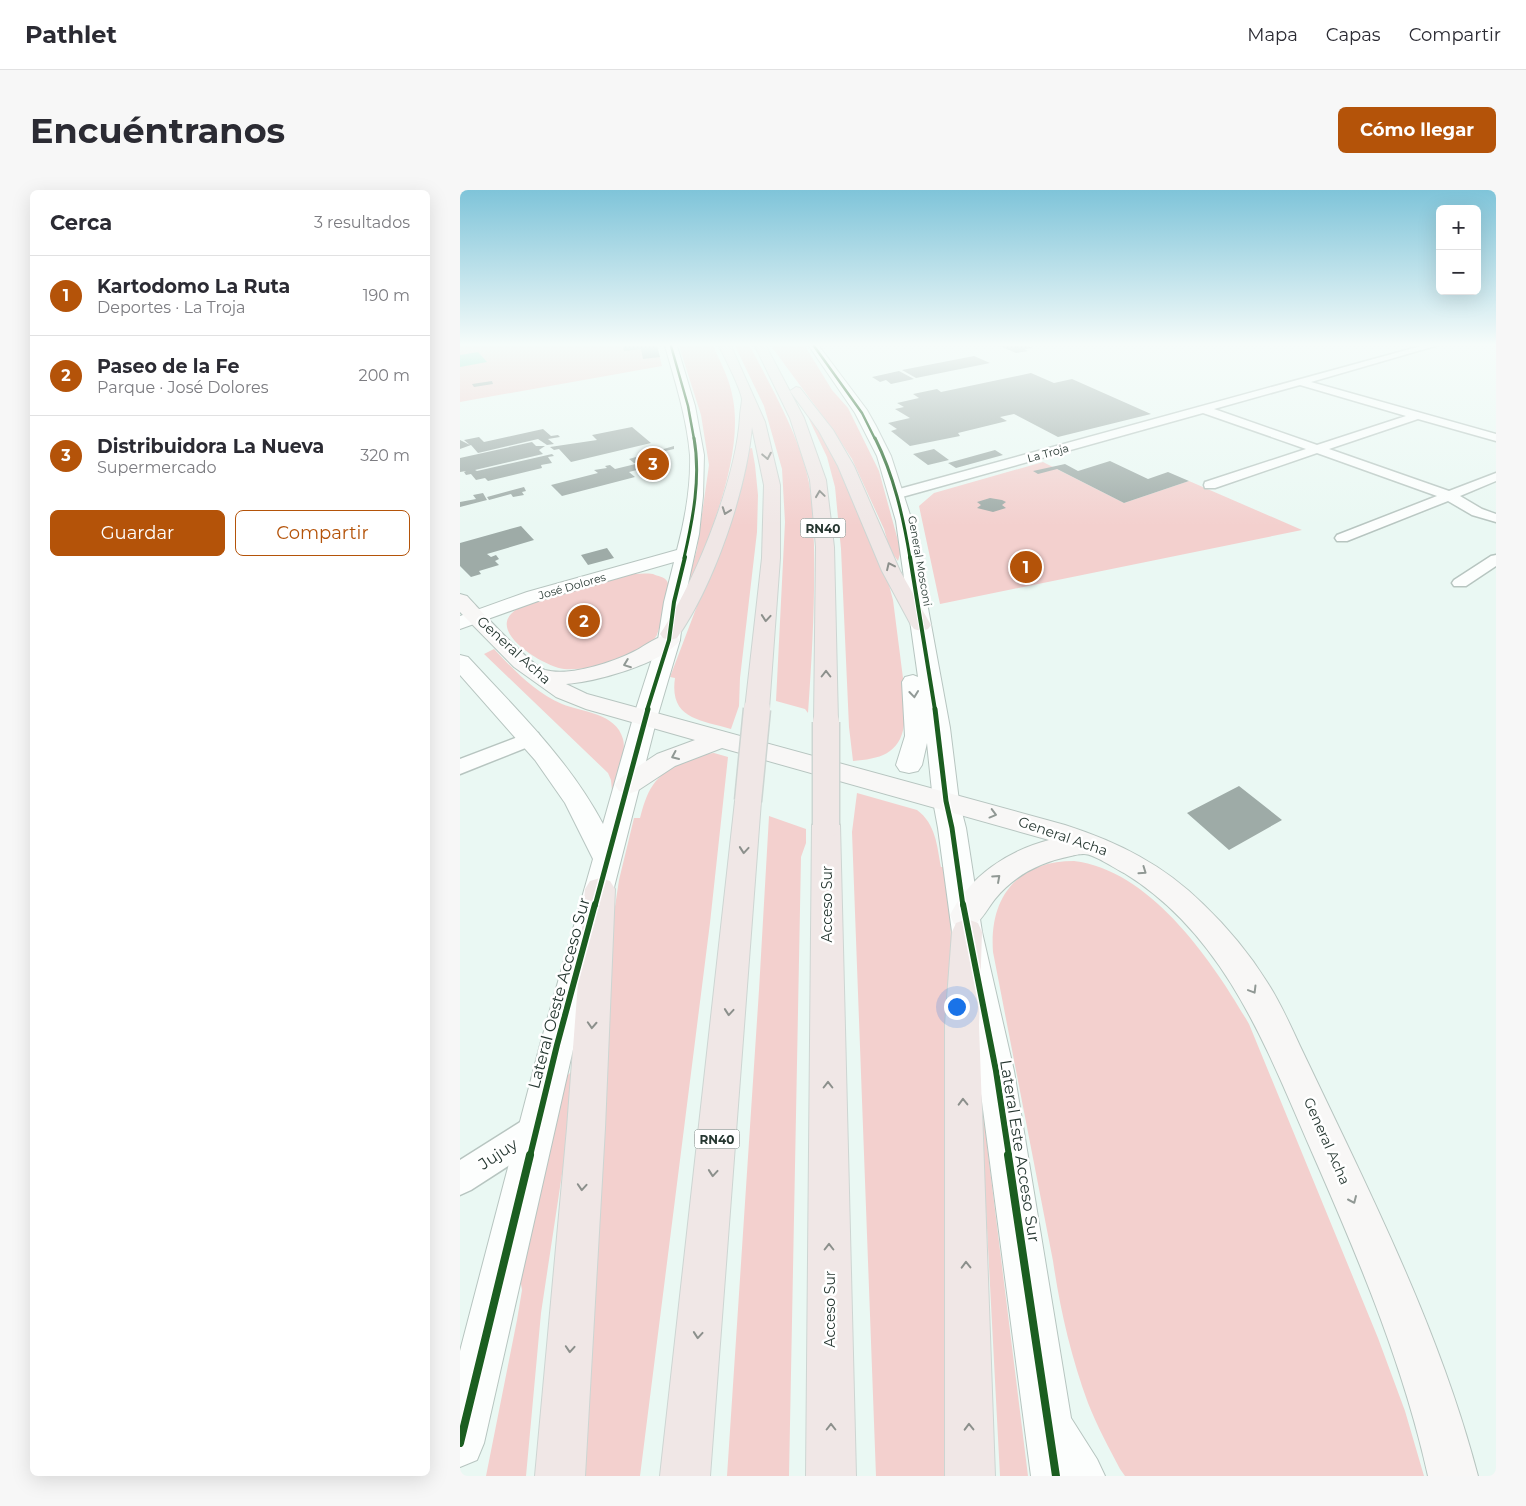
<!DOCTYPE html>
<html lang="es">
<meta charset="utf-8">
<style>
:root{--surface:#fff;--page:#f7f7f7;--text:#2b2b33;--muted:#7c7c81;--line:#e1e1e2;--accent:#b45309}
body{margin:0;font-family:Montserrat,sans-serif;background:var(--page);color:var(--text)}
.controls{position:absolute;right:15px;top:15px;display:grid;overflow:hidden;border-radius:8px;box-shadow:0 5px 20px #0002}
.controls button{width:45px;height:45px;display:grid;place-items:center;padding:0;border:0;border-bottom:1px solid var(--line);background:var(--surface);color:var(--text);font:25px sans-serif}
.you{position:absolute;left:496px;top:816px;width:18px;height:18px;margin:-12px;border:4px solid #fff;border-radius:50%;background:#1a73e8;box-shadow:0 0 0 8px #1a73e833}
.badge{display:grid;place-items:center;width:32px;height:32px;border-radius:50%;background:var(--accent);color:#fff;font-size:16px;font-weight:700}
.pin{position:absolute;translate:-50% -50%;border:2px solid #fff;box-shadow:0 1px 5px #0006}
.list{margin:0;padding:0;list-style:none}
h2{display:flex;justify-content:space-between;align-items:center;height:65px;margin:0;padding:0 20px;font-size:21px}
h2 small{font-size:16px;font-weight:400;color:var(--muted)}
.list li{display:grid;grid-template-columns:32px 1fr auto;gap:15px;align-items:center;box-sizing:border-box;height:80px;padding:0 20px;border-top:1px solid var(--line)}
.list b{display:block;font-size:19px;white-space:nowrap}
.list p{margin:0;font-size:16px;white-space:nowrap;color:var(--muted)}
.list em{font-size:16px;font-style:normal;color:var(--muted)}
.actions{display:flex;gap:10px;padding:15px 20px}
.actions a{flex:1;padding:11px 0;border:1px solid var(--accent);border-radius:8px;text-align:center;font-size:18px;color:var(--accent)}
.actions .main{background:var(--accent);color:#fff}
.map{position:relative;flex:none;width:1036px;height:1286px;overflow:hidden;border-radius:8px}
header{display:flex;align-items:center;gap:30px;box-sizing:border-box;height:70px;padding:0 25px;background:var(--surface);border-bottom:1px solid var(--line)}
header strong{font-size:24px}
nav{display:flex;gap:28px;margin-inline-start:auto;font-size:18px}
.intro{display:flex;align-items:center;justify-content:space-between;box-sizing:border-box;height:120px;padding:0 30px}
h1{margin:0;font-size:35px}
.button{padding:12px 22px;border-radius:8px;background:var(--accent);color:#fff;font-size:18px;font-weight:700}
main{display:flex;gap:30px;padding:0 30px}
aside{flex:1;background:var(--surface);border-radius:8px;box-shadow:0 5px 20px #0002}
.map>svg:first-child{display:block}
</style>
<header>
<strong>Pathlet</strong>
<nav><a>Mapa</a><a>Capas</a><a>Compartir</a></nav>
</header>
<div class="intro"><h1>Encuéntranos</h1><a class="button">Cómo llegar</a></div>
<main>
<aside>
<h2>Cerca<small>3 resultados</small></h2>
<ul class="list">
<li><span class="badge">1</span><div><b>Kartodomo La Ruta</b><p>Deportes · La Troja</p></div><em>190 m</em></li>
<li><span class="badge">2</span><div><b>Paseo de la Fe</b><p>Parque · José Dolores</p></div><em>200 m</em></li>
<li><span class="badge">3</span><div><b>Distribuidora La Nueva</b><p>Supermercado</p></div><em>320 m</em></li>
</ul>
<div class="actions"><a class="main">Guardar</a><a>Compartir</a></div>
</aside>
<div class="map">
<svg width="1036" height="1286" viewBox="0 0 1036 1286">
<rect width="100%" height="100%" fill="#eaf8f3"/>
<path fill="#f3d0ce" d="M0,156H197L202,176L0,212Z
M219,156H253C261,173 270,190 273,209C284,268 247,353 224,407L237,359L249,275L241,225Z
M275,156H290C311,197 336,239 347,284C353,307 353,332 354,356C355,412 352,468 348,523L345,519L316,511L325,332L322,279L304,216Z
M311,156H345L372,200L388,218L419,281L440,358V364L438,371L430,360L424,339L392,269L373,240Z
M352,228L388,294L429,395L433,410L449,535H444C440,564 419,569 393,571L389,537L381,359L375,297L367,267L349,229Z
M292,258L295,275L298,305L297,342L280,488L279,516L271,539C240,530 209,529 215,488L210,487L245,395L288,259Z
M583,272L664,313L729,291L842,340L480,414L459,316L474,303Z
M193,384C197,386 205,387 207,391C213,400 200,435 197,445C184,469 129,481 104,479C86,477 31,445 51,424C65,410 86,408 104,403C132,395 164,381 193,384Z
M34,459C55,481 74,502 102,514C122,522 156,523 163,549C167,564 156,586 152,601L151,590L148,583L24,464Z
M254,563L268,567L250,733L180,1286H116L151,743L159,690L174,628H180C183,617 186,605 193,595C205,577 233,565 254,563Z
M397,603L457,620C476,634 477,656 481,677H488L493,794L495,1286H416L392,642Z
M309,626L346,639V653L341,667L329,1286H267L299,800Z
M614,671C691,680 753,772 789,834L918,1148L945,1221L964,1286H665L660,1279C649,1258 637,1236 628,1213C611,1167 600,1119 593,1071L533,762C529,706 558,671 614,671Z
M111,882H114L112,918L81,1123L66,1286H26L57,1130L62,1100L60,1088L95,926L107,886Z
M519,885L522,915L568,1286H540Z"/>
<path fill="#82dcc3" d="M18,162L27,172L0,177V165Z"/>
<path fill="#9eaba7" d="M163,156H197L200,167L183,169L181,159L164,161Z
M540,156H568L573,158L564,159L568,161L556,163Z
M514,166L530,173L456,188L442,180Z
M439,181L454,189L431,194L426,190L420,192L412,187Z
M571,183L594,193L612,189L691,224L598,247L554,224L540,227L547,231L498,243L500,246L450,256L431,241L437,239L428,233L450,228L435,219L444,217L437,213L459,208L453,204L477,199L481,202Z
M32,191L33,194L14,197L12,194Z
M172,237L191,253L111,272L99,259L94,260L90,257L137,250L132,245Z
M83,239L91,246L98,245L100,247L88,249L94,254L87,255L78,249L18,263L11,255L0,259V250L10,255L4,250L19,247L24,252Z
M72,252L76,256H85L79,260L83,264L15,280L17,281L92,264L94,266L88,267L92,273L81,275L82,278L28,291L25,288L16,290L11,284L6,285L4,282L6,281L0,282V268Z
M214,256V259L201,262L204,265L200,266L202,267L190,270L196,275L169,282L175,287L102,306L91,295L138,283L134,280L147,278L145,276L150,275L155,279L188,271L174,273L169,269Z
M474,259L489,270L468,275L453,264Z
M535,260L543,265L496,278L488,273Z
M650,271L688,289L708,282L729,291L664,313L597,279L578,284L573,281L605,274L618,281Z
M64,297L66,301L62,302L64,305L53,307L51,304L29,310L27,307Z
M23,303L27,310L0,317V312L16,309L13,305Z
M530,308L542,310L546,312L542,315L546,318L533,322L517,318L521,315L517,312Z
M61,336L74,350L27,364L31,367L36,365L39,369L35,371L39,375L19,381L21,384L11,387L0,376V353Z
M147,358L154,368L128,375L121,365Z
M779,596L822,630L769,660L727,623Z"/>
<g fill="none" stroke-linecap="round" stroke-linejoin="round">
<defs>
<path id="minor" d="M961,156H975L851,192L1036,244V251L958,229L869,259L989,301L1036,283V291L1000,306L1022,319L1036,324V332L1012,325L988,311L887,351H877L875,348L877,345L977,306L857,263L755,298H745L744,295L745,292L846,259L743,223L442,307H432L430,304L432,301ZM840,195L946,226L857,255L754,219Z
M1036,365V376L1006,396H994L992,393L994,390L1031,366Z
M71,542L78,543L81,548L78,553L0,584V569Z
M76,925L87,929L91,940L87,951L11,1000L0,1005V970L65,929Z"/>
<path id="tertiary" d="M205,156H217L235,216L244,265L243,306L239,344L224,412L220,450L197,528L114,855L24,1253L17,1270L0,1277V1161L80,855L133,669L105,613L75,570L0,485V465L8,467C57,520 109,570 143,634L173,528L198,450L204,412L214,372L81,410L0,439V426L67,402L217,360C225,330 231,295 230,265C227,228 215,191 205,156Z
M349,156H359L407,220L416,236L431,266L452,331L490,538L499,611L506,638L522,742L554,881L611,1228L637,1269L645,1286H571L518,881L492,742L478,638L473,611L467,553L462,575L458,581L449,583L440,581L436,575L445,546L442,492L445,487L453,485L458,487L436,331L417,266L395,223Z"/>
<path id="secondary" d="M0,404L7,406C20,420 70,475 85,480C109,487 154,472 175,461C188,454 201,442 216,446L220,450C203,474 134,492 106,494L127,504L605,635C658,652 704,675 743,714C767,737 789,763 807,792C820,812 830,834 840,856C855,887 870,919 885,950C937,1059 987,1168 1018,1286H968C944,1178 902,1077 858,976C810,868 770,748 664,683C654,678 634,664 624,664C620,664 614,665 611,666C580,672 555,685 535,709C529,716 523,729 515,734C509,739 501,736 494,734L490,725C510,686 547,661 589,650L262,558L215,576L177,601L168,604L159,601L155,595L159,589L197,564L235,550L126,519L96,507L54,477L0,422Z"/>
<path id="motorway" d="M259,156H271L305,232L320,295V368L309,519L305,524L297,526L289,524L285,519L302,368L304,295L292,237C286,302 254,395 217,448L210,450L203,448L200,444C235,393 276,290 280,227C280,222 282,213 282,209C280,197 265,168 259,156Z
M295,156H306L344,228L366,290L374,357L378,532L374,537L366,540L358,537L354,532L356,357L350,290L330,228Z
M336,197L340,198L373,240L394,276L440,381L471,435L468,439L461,441L454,439L451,435L422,381L378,276L359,241L330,201Z
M288,602L297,604L301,611L250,1286H200L275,611L279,604Z
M366,625L376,628L380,635L396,1286H346L352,635L356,628Z
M140,688L150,691L155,699L145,938L125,1286H75L107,938L125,699L130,691Z
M507,729L518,733L522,742L519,835L535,1286H485V835L492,742L496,733Z"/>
</defs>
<use href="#minor" stroke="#b7c5c0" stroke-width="3"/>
<use href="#tertiary" stroke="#b7c5c0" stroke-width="2"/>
<use href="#secondary" stroke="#b7c5c0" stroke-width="2"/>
<use href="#motorway" stroke="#cdd5d2" stroke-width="2"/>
<use href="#minor" fill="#fcfefd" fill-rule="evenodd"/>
<use href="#tertiary" fill="#fcfefd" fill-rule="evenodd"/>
<use href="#secondary" fill="#f8f7f6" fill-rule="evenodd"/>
<use href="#motorway" fill="#f0e7e6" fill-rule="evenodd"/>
<defs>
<path id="motorway-bridge" d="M366,532V635
M288,611L297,519"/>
</defs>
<use href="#motorway-bridge" stroke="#cdd5d2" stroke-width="29" stroke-linecap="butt"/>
<use href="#motorway-bridge" stroke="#f0e7e6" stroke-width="26"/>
<defs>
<path id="cycleway-far5" d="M211,156L228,216L234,249
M354,156L402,223L415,249"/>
<path id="cycleway-far4" d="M415,248C434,286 443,326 450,368
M224,368C233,329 241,287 234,248"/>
<path id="cycleway-far3" d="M450,367L475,520
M187,520L209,450L214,412L225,367"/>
<path id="cycleway-far2" d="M475,519L486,611L492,638L503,716
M135,716L188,519"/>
<path id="cycleway-far1" d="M503,714L536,881L549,966
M70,966L97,855L135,714"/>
<path id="cycleway" d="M548,965L596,1286
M0,1253L70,965"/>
</defs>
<use href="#cycleway-far5" stroke="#fff" stroke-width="4"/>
<use href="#cycleway-far4" stroke="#fff" stroke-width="5"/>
<use href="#cycleway-far3" stroke="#fff" stroke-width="6"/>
<use href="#cycleway-far2" stroke="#fff" stroke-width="8"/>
<use href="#cycleway-far1" stroke="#fff" stroke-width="9"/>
<use href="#cycleway" stroke="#fff" stroke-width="11"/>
<use href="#cycleway-far5" stroke="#1b5e20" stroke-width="2.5"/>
<use href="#cycleway-far4" stroke="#1b5e20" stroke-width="3"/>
<use href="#cycleway-far3" stroke="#1b5e20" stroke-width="4"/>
<use href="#cycleway-far2" stroke="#1b5e20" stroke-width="5"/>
<use href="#cycleway-far1" stroke="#1b5e20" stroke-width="6"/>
<use href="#cycleway" stroke="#1b5e20" stroke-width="8"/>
</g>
<defs><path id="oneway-chevron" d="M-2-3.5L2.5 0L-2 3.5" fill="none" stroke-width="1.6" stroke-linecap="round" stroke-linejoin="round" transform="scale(1.25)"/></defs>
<g stroke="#8c908c">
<use href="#oneway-chevron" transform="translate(307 266) rotate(79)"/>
<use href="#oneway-chevron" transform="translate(360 304) rotate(-98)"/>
<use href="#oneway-chevron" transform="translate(266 321) rotate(110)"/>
<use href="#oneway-chevron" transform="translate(430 376) rotate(-115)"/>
<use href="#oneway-chevron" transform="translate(306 428) rotate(95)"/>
<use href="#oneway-chevron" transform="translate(366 484) rotate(-90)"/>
<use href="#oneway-chevron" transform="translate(284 660) rotate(95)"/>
<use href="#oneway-chevron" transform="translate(269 822) rotate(95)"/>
<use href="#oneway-chevron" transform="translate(132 835) rotate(93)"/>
<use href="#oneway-chevron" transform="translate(368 895) rotate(-90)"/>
<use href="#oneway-chevron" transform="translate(503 912) rotate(-91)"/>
<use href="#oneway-chevron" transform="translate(253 983) rotate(95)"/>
<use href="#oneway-chevron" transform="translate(122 997) rotate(94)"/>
<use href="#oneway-chevron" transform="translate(369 1057) rotate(-90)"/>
<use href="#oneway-chevron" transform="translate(506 1075) rotate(-91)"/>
<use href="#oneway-chevron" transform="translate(238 1145) rotate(95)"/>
<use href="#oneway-chevron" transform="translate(110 1159) rotate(94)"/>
<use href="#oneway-chevron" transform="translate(371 1237) rotate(-90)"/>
<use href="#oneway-chevron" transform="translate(509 1237) rotate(-91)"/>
</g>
<g stroke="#909894">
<use href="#oneway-chevron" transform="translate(167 474) rotate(159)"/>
<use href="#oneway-chevron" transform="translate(215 566) rotate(156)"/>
<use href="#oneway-chevron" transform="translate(533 624) rotate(15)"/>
<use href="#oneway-chevron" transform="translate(683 681) rotate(35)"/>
<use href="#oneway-chevron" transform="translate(537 688) rotate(-42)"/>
<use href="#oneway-chevron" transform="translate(793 800) rotate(59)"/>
<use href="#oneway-chevron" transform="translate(893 1010) rotate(66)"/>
</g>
<use stroke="#929b98" href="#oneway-chevron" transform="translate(454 504) rotate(84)"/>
<linearGradient id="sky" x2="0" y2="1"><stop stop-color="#7fc4d9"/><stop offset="0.46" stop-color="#f6fcfa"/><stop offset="1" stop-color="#f6fcfa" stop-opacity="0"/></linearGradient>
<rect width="1036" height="336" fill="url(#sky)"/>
<g text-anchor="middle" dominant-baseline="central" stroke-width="5" stroke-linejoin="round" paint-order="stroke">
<g font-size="11" fill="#273832" stroke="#fff">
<text transform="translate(588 263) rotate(-15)">La Troja</text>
<text transform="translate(460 371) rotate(80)">General Mosconi</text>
<text transform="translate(112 396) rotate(-16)">José Dolores</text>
</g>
<g fill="#fff" stroke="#687470" stroke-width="1">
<rect x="340.5" y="328.5" width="45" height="19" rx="4"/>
<rect x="234.5" y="939.5" width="45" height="19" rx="4"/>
</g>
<g font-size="12" font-weight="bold" fill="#273832">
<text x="363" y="338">RN40</text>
<text x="257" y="949">RN40</text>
</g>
<g font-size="14" fill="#273832" stroke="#fff">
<text transform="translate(54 460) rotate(42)">General Acha</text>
<text transform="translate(603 646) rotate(19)">General Acha</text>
<text transform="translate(367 714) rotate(-90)">Acceso Sur</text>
<text transform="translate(867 951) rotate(66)">General Acha</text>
<text transform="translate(370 1119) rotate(-90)">Acceso Sur</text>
</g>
<g font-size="16" fill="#273832" stroke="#fff">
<text transform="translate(99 803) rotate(-75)">Lateral Oeste Acceso Sur</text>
<text transform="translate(560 961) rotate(81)">Lateral Este Acceso Sur</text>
<text transform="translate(38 964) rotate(-33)">Jujuy</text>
</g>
</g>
</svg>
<div class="controls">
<button>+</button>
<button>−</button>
</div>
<div class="you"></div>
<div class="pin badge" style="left:566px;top:377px">1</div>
<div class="pin badge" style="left:124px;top:431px">2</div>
<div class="pin badge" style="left:193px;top:274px">3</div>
</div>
</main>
